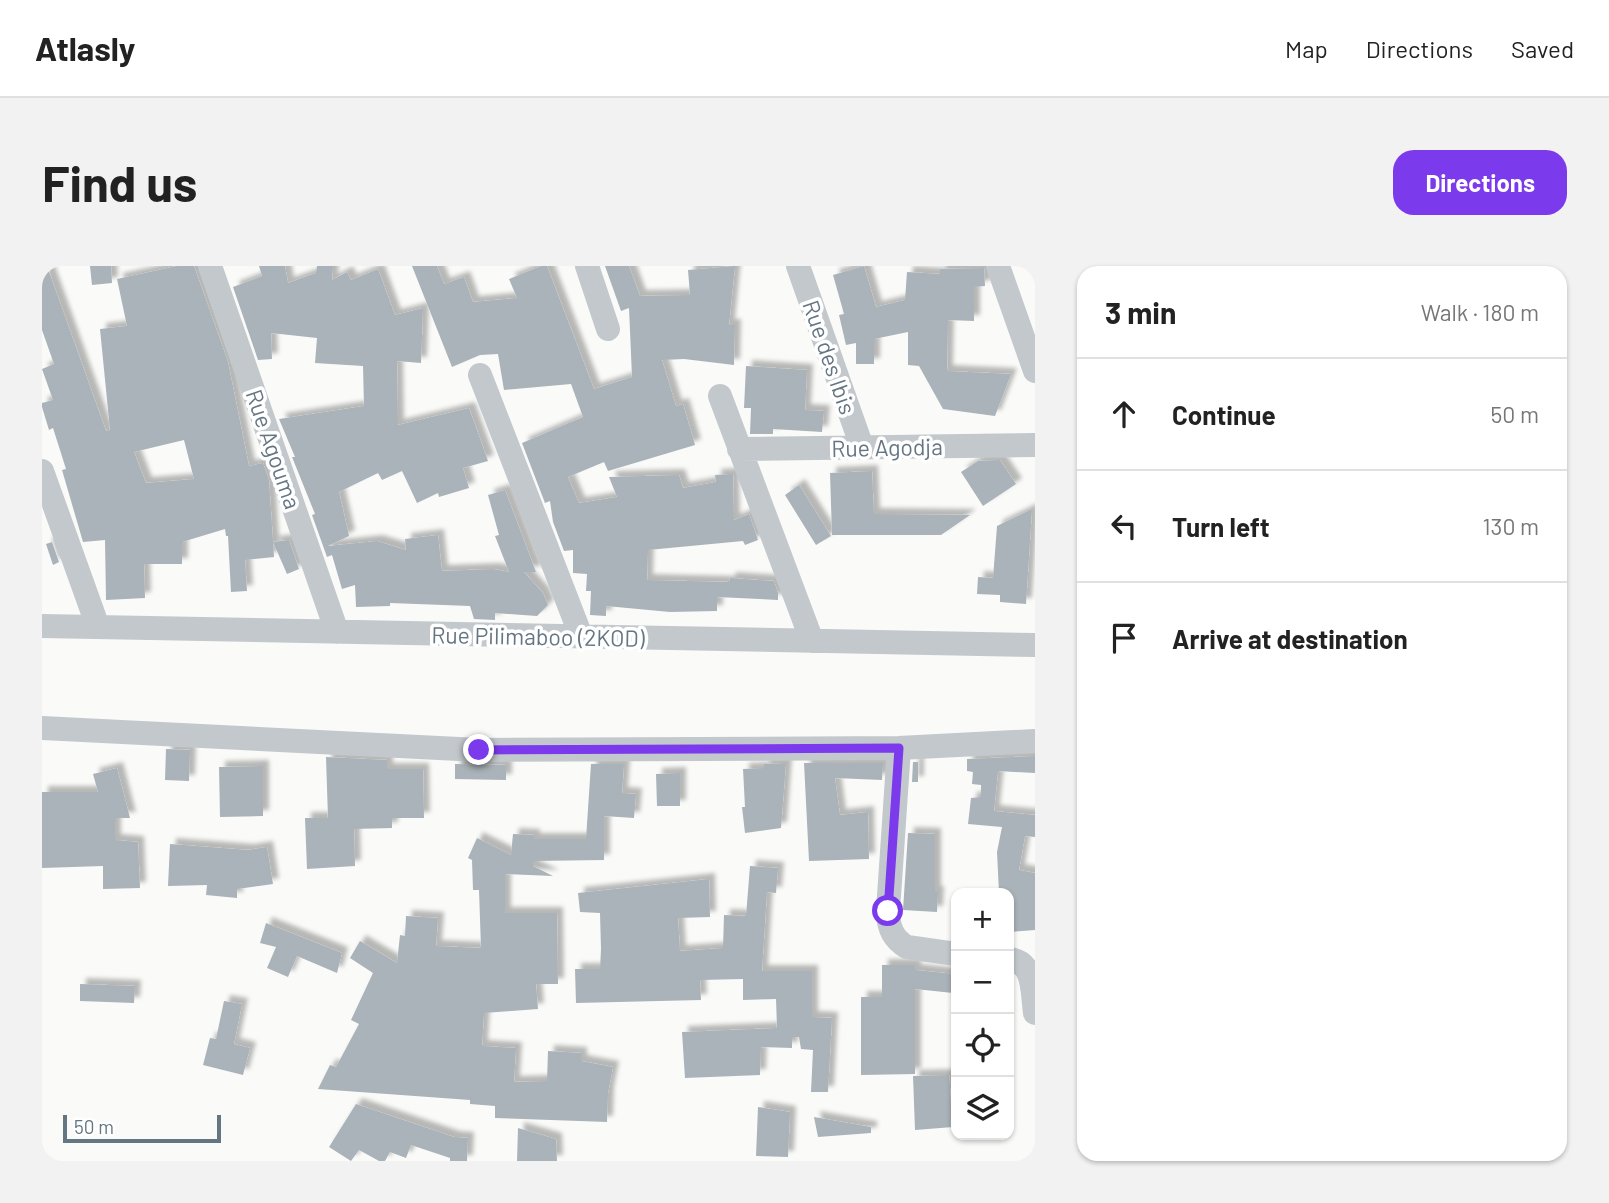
<!DOCTYPE html>
<meta charset="utf-8">
<style>
:root{--surface:#fff;--page:#f2f2f2;--text:#222;--muted:#767676;--line:#e0e0e0;--accent:#7c3aed}
body{margin:0;font-family:Barlow,sans-serif;background:var(--page);color:var(--text)}
.controls{position:absolute;right:21px;bottom:21px;display:grid;overflow:hidden;border-radius:14px;box-shadow:0 2px 5px #0004}
.controls button{width:63px;height:63px;display:grid;place-items:center;padding:0;border:0;border-bottom:2px solid var(--line);background:var(--surface);color:var(--text);font:35px sans-serif}
.scale{position:absolute;left:21px;bottom:18px;width:158px;box-sizing:border-box;padding-left:7px;border:4px solid #657683;border-top:0;font-size:19px;line-height:24px;white-space:nowrap;color:#657683;-webkit-text-stroke:5px #fff;paint-order:stroke}
.stop{position:absolute;width:21px;height:21px;margin:-16px;border:5px solid #7c3aed;border-radius:50%;background:#fff}
.stop.end{background:#7c3aed;border-color:#fff;box-shadow:0 2px 7px #0008}
.list{margin:0;padding:0;list-style:none}
h2{display:flex;justify-content:space-between;align-items:center;height:91px;margin:0;padding:0 28px;font-size:30px}
h2 small{font-size:23px;font-weight:400;color:var(--muted)}
.list li{display:grid;grid-template-columns:46px 1fr auto;gap:21px;align-items:center;box-sizing:border-box;height:112px;padding:0 28px;border-top:2px solid var(--line)}
.list b{display:block;font-size:26px;white-space:nowrap}
.list em{font-size:23px;font-style:normal;color:var(--muted)}
.icon{flex:none;width:38px;height:38px;fill:none;stroke:currentColor;stroke-width:2;stroke-linecap:round;stroke-linejoin:round}
.map{position:relative;flex:none;width:993px;height:895px;overflow:hidden;border-radius:21px}
header{display:flex;align-items:center;gap:42px;box-sizing:border-box;height:98px;padding:0 35px;background:var(--surface);border-bottom:2px solid var(--line)}
header strong{font-size:33px}
nav{display:flex;gap:38px;margin-inline-start:auto;font-size:24px}
.intro{display:flex;align-items:center;justify-content:space-between;box-sizing:border-box;height:168px;padding:0 42px}
h1{margin:0;font-size:49px}
.button{padding:18px 32px;border-radius:21px;background:var(--accent);color:#fff;font-size:24px;font-weight:700}
main{display:flex;gap:42px;padding:0 42px}
aside{flex:1;background:var(--surface);border-radius:21px;box-shadow:0 2px 5px #0004}
.map>svg:first-child{display:block}
</style>
<header>
<strong>Atlasly</strong>
<nav><a>Map</a><a>Directions</a><a>Saved</a></nav>
</header>
<div class="intro"><h1>Find us</h1><a class="button">Directions</a></div>
<main>
<div class="map">
<svg width="993" height="895" viewBox="0 0 993 895">
<defs>
<filter id="shadow"><feDropShadow dx="6" dy="-6" stdDeviation="2" flood-color="#0004"/></filter>
</defs>
<rect width="100%" height="100%" fill="#fafaf8"/>
<path fill="#aab3b9" fill-rule="evenodd" filter="url(#shadow)" d="M0,0H5L64,165L68,164L58,63L85,60L75,13L135,0H152L186,96L207,200L221,197L227,214L232,291L203,294L205,325L189,326L186,270H184L183,263L140,276V298H102L103,332L64,334L63,274L41,276L20,204L24,203L11,162L7,164L0,141V137L11,134L0,103L12,98L0,64ZM142,174L152,213L104,217L92,186Z
M48,0H69L70,17L50,19Z
M217,0H243L246,17L274,7L275,0H291L290,14L305,6L309,14L336,3L353,49L381,42L379,97L355,95L356,159L427,142L446,195L421,202L427,222L397,231L396,227L375,237L360,205L340,214L336,207L297,226L307,270L286,280L335,275L364,284L363,273L396,269L400,305L451,303L467,306L453,270L457,269L446,229L463,224L494,306H482L501,327L506,339L495,350L453,347V354L432,353L428,340L348,337V340L314,341L313,319L300,323L290,289L285,291L270,249L273,248L250,191H253L237,153L322,140L321,100L273,97L275,72L229,67L230,93L216,94L191,21L220,10Z
M370,0H395L402,18L422,11L431,36L475,32L467,13L499,0H505L552,123L590,111L587,42L579,45L563,0H587L598,30L648,29L646,4L693,0L687,59H693L692,99L642,93L620,94L634,140L641,138L653,179L566,205L562,196L526,211L537,237L575,231L567,211L637,209L641,222L674,216L673,209L691,208L692,254L707,248L716,274L703,279L701,275L606,284L605,314L687,316L688,312L732,315L736,327V334L675,331V345L628,346L564,340V350L548,349L549,325H544L545,308L531,307V284L522,285L511,256L508,235L503,237L480,177L541,151L529,118L462,124L456,88L438,89L410,101Z
M822,0L834,41L863,34L865,6L898,8V3L942,2L943,20L932,21V55L906,54L905,105L969,108L953,150L901,143L877,100L866,99V66L832,73V98H814V77L804,79L797,49L802,48L791,9Z
M704,100L765,104L763,144L782,145L780,166L731,163V168H708L709,142H702Z
M958,194L974,218L941,240L919,206L936,195Z
M830,205L832,248L928,249L899,269H790L788,207Z
M757,219L789,270L774,279L743,229Z
M990,243L984,338L958,336V329L935,328L936,311L951,312L955,260Z
M247,274L257,303L245,308L231,276Z
M10,276L17,296L11,299L4,278Z
M124,483L148,484L147,515L123,514Z
M993,490V507L956,505L952,545L993,549V571L983,570L977,604L993,607V664L967,666V627H957L955,586L960,561L926,558L929,532L939,531V519L930,518L931,506L925,505V493Z
M284,491L345,494V503H381L382,552H350V562L312,563L313,600L265,603L263,552H286Z
M871,496H876V516H870Z
M744,497L739,562L703,567L700,541H703L701,503L722,502V498H725Z
M762,497H841L840,514L793,512L798,549L826,546L827,593L767,595Z
M413,498L464,499V514L413,513Z
M549,498H582L580,527L594,528L592,552L562,550V594L491,595V600L511,610L463,608V647H515L516,718H494L496,743L442,747L440,780L474,782L472,816L505,815L506,785L539,787V795L571,801L566,827L565,856L453,852V840L428,838V834L276,823L288,799L294,801L317,758L309,754L331,707L308,692L318,675L355,697L358,669L363,670L364,650L396,652L394,680L439,682L437,624H431L430,594L426,592L435,572L469,589L471,568L492,569V573H544Z
M221,500V550L178,551L177,501Z
M75,502L88,552H73V574L96,576L98,622L61,623V600L0,602V526H56L51,508Z
M638,507V540H615L614,508Z
M866,567L893,568V626H896L895,646L861,644Z
M128,578L206,584L225,581L231,618L195,623V632L164,629L165,619L126,620Z
M708,600L736,602L734,627L725,626L720,705H770V751L790,752L786,826H769L771,784L759,783L757,771L750,772V782L719,781L718,809L643,812L640,766L735,762L734,733L701,734V713L658,714L659,734L534,737L533,703H558L559,683L558,647L538,646L536,627L667,613L668,651L636,652L638,685L681,682L682,649L704,650Z
M224,657L300,687L295,707L255,690L246,711L225,702L234,681L218,677Z
M840,699H873V704L913,708L911,727L873,723V808L819,809V731H840Z
M38,718L93,720L92,737L38,735Z
M182,735L200,738L192,778L208,782L201,809L161,799L168,772L174,773Z
M907,809L911,861L873,864L871,810Z
M314,838L412,871L426,872L425,895H408V892L369,879L364,892L348,886L343,895H337L317,884L309,895L287,881Z
M716,841L748,846L746,891L714,890Z
M772,851L829,861V867L776,871Z
M476,862L514,873L515,895H475Z"/>
<g fill="none" stroke-linecap="round" stroke-linejoin="round">
<path stroke="#c3c8cc" stroke-width="24" d="M168,0L295,366
M545,0L566,63
M756,0L820,181
M956,0L993,105
M438,109L539,370
M678,130L770,375
M697,183L993,179
M0,205L56,361
M0,360L993,379
M0,462L437,484L857,482L993,475
M857,482L846,645C846,661 851,673 865,681L914,688
M967,693C993,696 990,726 993,747"/>
</g>
<g fill="none" stroke-linecap="round" stroke-linejoin="round">
<path stroke="#7c3aed" stroke-width="9" d="M437,484L857,482L846,645"/>
</g>
<g text-anchor="middle" dominant-baseline="central" stroke-width="7" stroke-linejoin="round" paint-order="stroke">
<g font-size="23" fill="#657683" stroke="#fff">
<text transform="translate(788 91) rotate(71)">Rue des Ibis</text>
<text transform="translate(845 181) rotate(-1)">Rue Agodja</text>
<text transform="translate(232 183) rotate(71)">Rue Agouma</text>
<text transform="translate(496 370) rotate(1)">Rue Pilimaboo (2KOD)</text>
</g>
</g>
</svg>
<div class="controls">
<button>+</button>
<button>−</button>
<button><svg class="icon" aria-label="locate" viewBox="0 0 24 24"><circle cx="12" cy="12" r="6"/><path d="M12 2v4M12 18v4M2 12h4M18 12h4"/></svg></button>
<button><svg class="icon" aria-label="layers" viewBox="0 0 24 24"><path d="M12 4l9 5-9 5-9-5zM3 14l9 5 9-5"/></svg></button>
</div>
<div class="scale">50 m</div>
<div class="stop" style="left:846px;top:645px"></div>
<div class="stop end" style="left:437px;top:484px"></div>
</div>
<aside>
<h2>3 min<small>Walk · 180 m</small></h2>
<ul class="list">
<li><svg class="icon" aria-label="ahead" viewBox="0 0 24 24"><path d="M12 20V5M6 11l6-6 6 6"/></svg><div><b>Continue</b></div><em>50 m</em></li>
<li><svg class="icon" aria-label="left" viewBox="0 0 24 24"><path d="M17 20v-9H6M10 6l-5 5 5 5"/></svg><div><b>Turn left</b></div><em>130 m</em></li>
<li><svg class="icon" aria-label="arrive" viewBox="0 0 24 24"><path d="M6 21V4h12l-3 4 3 4H6"/></svg><div><b>Arrive at destination</b></div></li>
</ul>
</aside>
</main>
